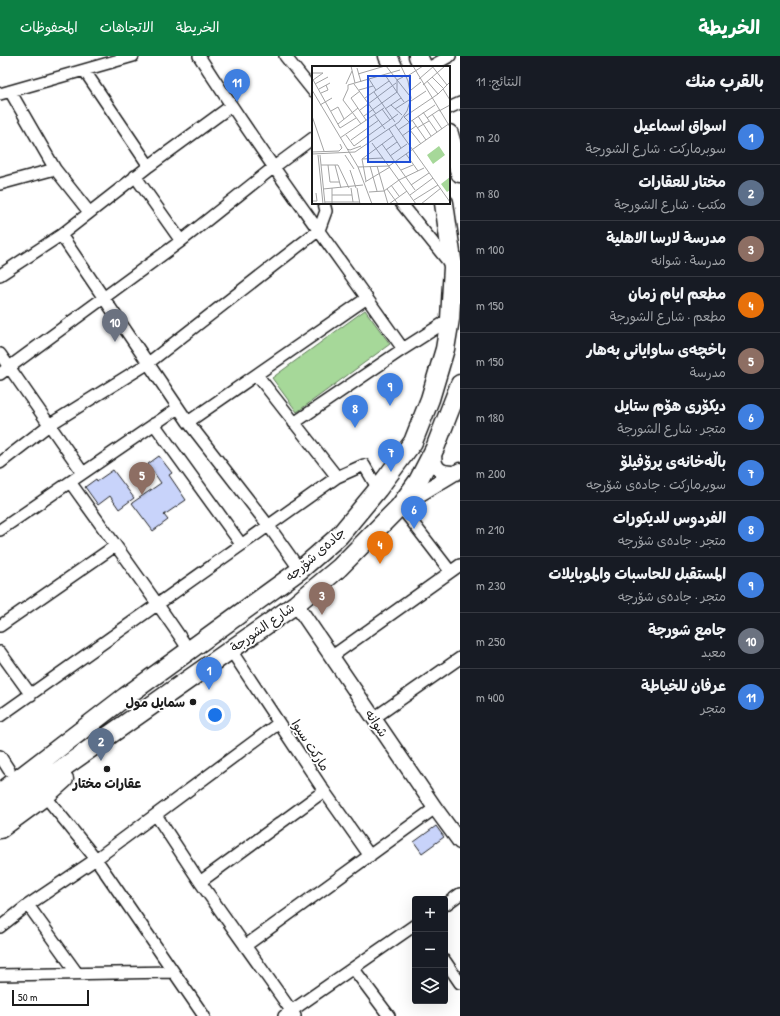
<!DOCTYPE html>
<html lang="ar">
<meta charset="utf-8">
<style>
:root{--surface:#171b24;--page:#20242c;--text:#f1f3f6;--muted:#9ea1a6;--line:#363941;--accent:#0b8043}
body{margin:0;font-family:"Patrick Hand","Playpen Sans Arabic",sans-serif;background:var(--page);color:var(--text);direction:rtl}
.controls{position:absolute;right:12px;bottom:12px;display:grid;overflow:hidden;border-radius:4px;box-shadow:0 4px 16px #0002}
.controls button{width:36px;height:36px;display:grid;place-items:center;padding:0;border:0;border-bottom:1px solid var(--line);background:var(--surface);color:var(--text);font:20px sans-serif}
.scale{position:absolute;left:12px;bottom:10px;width:77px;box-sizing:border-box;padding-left:4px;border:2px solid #1c1c1c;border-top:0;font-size:11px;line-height:14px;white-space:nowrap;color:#1c1c1c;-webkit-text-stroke:3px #fff;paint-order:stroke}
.you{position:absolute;left:215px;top:659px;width:14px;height:14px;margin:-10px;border:3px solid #fff;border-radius:50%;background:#1a73e8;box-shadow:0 0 0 6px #1a73e833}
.badge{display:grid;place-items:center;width:26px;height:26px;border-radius:50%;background:var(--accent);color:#fff;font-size:13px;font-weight:700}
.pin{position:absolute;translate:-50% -33px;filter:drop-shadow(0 1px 2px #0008)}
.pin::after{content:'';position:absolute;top:21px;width:14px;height:12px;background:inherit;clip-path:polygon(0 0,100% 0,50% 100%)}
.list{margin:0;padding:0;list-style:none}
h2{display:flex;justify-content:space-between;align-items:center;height:52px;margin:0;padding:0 16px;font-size:17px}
h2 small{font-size:13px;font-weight:400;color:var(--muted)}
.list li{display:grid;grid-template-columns:26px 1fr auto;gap:12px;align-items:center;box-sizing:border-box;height:56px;padding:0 16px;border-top:1px solid var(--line)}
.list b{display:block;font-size:15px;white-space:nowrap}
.list p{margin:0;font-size:13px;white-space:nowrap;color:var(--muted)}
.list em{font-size:13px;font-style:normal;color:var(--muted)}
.icon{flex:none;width:22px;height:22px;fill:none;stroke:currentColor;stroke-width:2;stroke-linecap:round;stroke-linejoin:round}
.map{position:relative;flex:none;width:460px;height:960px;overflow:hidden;direction:ltr}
header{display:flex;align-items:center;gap:24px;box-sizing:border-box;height:56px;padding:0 20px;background:var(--accent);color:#fff}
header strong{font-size:19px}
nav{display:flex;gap:22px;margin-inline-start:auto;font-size:14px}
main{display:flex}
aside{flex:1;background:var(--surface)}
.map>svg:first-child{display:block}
</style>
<header>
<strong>الخريطة</strong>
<nav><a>الخريطة</a><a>الاتجاهات</a><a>المحفوظات</a></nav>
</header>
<main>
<aside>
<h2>بالقرب منك<small>النتائج: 11</small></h2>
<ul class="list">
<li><span class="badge" style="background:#3f7fe0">1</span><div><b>اسواق اسماعيل</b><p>سوبرماركت · شارع الشورجة</p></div><em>20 m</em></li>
<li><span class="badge" style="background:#5c6f8a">2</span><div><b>مختار للعقارات</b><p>مكتب · شارع الشورجة</p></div><em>80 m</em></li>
<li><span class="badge" style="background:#8d6e63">3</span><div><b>مدرسة لارسا الاهلية</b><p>مدرسة · شوانە</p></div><em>100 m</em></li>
<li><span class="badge" style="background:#e8710a">4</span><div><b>مطعم ايام زمان</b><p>مطعم · شارع الشورجة</p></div><em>150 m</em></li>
<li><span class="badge" style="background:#8d6e63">5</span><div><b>باخچەی ساوایانی بەهار</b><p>مدرسة</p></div><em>150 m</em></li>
<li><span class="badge" style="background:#3f7fe0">6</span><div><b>دیکۆری هۆم ستایل</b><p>متجر · شارع الشورجة</p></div><em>180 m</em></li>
<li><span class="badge" style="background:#3f7fe0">7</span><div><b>باڵەخانەی پرۆفیلۆ</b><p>سوبرماركت · جادەی شۆرجە</p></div><em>200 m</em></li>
<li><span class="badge" style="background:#3f7fe0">8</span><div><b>الفردوس للديكورات</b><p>متجر · جادەی شۆرجە</p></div><em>210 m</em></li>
<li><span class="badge" style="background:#3f7fe0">9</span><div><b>المستقبل للحاسبات والموبايلات</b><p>متجر · جادەی شۆرجە</p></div><em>230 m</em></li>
<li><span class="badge" style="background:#6b7280">10</span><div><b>جامع شورجة</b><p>معبد</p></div><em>250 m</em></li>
<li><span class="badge" style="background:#3f7fe0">11</span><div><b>عرفان للخياطة</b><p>متجر</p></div><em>400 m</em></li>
</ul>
</aside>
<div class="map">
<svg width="460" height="960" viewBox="0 0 460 960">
<rect width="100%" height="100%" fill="#fff"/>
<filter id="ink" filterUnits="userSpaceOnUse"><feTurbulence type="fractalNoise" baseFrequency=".025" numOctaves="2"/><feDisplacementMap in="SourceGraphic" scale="8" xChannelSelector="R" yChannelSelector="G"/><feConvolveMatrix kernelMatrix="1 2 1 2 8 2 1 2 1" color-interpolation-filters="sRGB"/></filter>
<g filter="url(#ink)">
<path fill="#a6d899" stroke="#617a5a" d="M365,254L390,288L297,356L272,322Z"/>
<path fill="#c8d3fa" stroke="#1c1c1c" d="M159,400L172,417L169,419L186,444L164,459L168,464L153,475L132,447L161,427L148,408Z
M113,414L134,442L119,453L110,440L98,449L85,431L96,423L97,425Z
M436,770L444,781L422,797L414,786Z"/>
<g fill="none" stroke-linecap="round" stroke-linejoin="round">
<defs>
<path id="minor" d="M199,0C263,100 334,195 403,293
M285,0L313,35
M430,11L450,0
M84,14L149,110
M10,35L55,113L89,156
M0,38L133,0
M449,52L460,47
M135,120L181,185
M0,128L55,113
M401,147L451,209
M61,179L188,366L268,469L300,514
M0,219L61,179L149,110L231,50
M0,298L83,417
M0,318L181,185L274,111L313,82
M257,319L337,421
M188,366L367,242
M294,367L403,293L450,263
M154,368L241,488
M0,407L49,369L147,308L319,174L326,155L324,147
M70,426C110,482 151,537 189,594
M400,450L450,515
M0,474L178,352
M0,570L115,490
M230,593L324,735L370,800
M0,596L31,639
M331,601L460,509
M0,660L337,421L364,409L378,433
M374,662L460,602
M0,700L9,714
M45,740L96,803L204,960
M156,759L200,826L295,960
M200,826L324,735
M28,849L77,917
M445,849L460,838
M0,871L28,849L96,803L279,667
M245,890L435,752
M445,905L460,927
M353,912L389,960
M0,919L173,916
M284,960L415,869"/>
<path id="tertiary" d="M435,392C432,410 437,418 456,417
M402,449L460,414
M296,548L435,752L460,786"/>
<path id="primary" d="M388,0L393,11
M418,0L423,11
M449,78L460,117
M0,737L125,641L300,514L339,480L378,433L413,386L430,343L445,293L450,263L453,211L444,147
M0,756L296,548L339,512L400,450L418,425L435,392L460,328
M0,773L45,740L64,723"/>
</defs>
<use href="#minor" stroke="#1c1c1c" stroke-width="14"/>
<use href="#tertiary" stroke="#1c1c1c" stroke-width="17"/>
<use href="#primary" stroke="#1c1c1c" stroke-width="21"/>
<use href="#minor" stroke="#fff" stroke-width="11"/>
<use href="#tertiary" stroke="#fff" stroke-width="14"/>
<use href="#primary" stroke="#fff" stroke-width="18"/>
</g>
</g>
<g fill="#1c1c1c" stroke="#fff" stroke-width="1.5">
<circle cx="193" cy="646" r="4"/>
<circle cx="107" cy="713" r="4"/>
</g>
<g text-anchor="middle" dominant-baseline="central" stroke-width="3.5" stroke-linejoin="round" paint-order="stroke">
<g font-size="13" fill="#1c1c1c" stroke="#fff">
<text transform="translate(315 498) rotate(-41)">جادەی شۆرجە</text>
<text transform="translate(262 571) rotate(-35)">شارع الشورجة</text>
<text transform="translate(377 667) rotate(56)">شوانە</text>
<text transform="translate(311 689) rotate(57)">مارکت سیوا</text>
</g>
<g font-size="13" font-weight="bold" fill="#1c1c1c" stroke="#fff" text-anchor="end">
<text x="185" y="646">سمايل مول</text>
<text x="107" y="727" text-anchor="middle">عقارات مختار</text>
</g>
</g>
<g transform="translate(312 10)">
<rect width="138" height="138" fill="#fff"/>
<path d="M127,80L133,89L121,98L115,89ZM138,111V124L135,126L129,118Z" fill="#a6d899"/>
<path fill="none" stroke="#a4a4a4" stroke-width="1" d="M39,0L43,17M74,0L97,29M101,0L138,61M120,0L135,19M45,2L49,16M0,7H11L1,14M46,8L73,0M73,9L92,36M94,11L111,0M120,11L132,23M0,12L28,62L44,52M57,13L64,24M107,13L122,0M115,15L126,28M3,18L16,11M34,18L40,5M42,18L64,48M111,19L133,0M7,23L18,17M36,23V19L88,4M36,23L31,34L49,58M131,23L138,34M0,24L46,101L60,138M47,24L61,20M99,24L109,16M48,25L39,32L54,54M62,26L83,56M9,27L16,24L14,19M53,32L77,15M99,35L114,25M8,39L20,32M79,39L90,49M70,43L78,54M73,43L89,32M83,43L97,34M48,44L84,17M19,45L26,41L32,53M127,45L138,39M111,46L125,66M62,48L73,63M120,48L130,63M0,50L12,85M52,50L85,26V14L91,11M106,50L119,70M115,52L127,44M100,54L114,74M97,56L92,51L126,28L138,16M26,58L46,42M83,59L138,136M105,62L117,55M77,63L89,82M86,64L123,39M98,64L109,78M34,69L42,80M90,70L104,60M28,72L72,42M39,74L67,54M60,77L104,138M70,78L103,124M42,80L86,48M35,83L38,84L49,80M74,84L85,76M0,86L27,85L30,82L28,78M0,88L43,86L87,56L95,45L99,32L96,15L89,0M94,88L106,105M6,89L11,138M8,89L13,138M33,89L42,103M78,90L95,78M50,93L81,70M50,93L54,115M50,93L71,92M9,99H26L37,122M16,99L18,116H27M23,99L29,122M58,100L65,125M65,100L76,138M46,101L77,100L138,57M38,104L44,122M89,104L101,99M53,116L78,101M79,119L87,130M99,119L117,107M20,122V138M39,122L41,136M45,122L48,138M11,123L51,119M75,123L86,138M57,126L72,125L87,114L112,102M20,129H40M98,129L121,112M102,134L126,119M0,135H5L4,127M13,136H48M77,138L95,125M109,138L129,122"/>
<path fill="#1d4ed8" fill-opacity="0.15" stroke="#1d4ed8" stroke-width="2" d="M56,10H98V96H56Z"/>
<rect width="138" height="138" fill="none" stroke="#1c1c1c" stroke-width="2"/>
</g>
</svg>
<div class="controls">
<button>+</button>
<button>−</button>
<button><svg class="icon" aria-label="layers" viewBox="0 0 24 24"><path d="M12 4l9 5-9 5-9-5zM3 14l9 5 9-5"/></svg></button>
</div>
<div class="scale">50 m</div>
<div class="you"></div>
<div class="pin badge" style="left:209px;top:634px;background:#3f7fe0">1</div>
<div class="pin badge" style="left:101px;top:705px;background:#5c6f8a">2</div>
<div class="pin badge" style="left:322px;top:559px;background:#8d6e63">3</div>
<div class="pin badge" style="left:380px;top:508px;background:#e8710a">4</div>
<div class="pin badge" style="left:142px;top:439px;background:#8d6e63">5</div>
<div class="pin badge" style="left:414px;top:473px;background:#3f7fe0">6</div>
<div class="pin badge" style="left:391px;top:416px;background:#3f7fe0">7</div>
<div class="pin badge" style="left:355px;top:372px;background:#3f7fe0">8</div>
<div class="pin badge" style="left:390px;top:350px;background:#3f7fe0">9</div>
<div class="pin badge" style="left:115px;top:286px;background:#6b7280">10</div>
<div class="pin badge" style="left:237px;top:46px;background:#3f7fe0">11</div>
</div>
</main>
